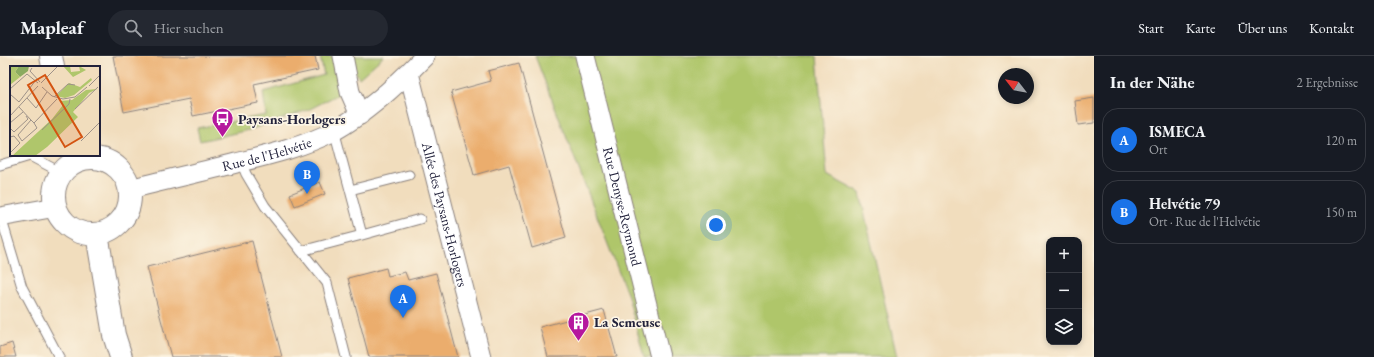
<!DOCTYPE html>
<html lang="de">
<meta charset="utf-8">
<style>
:root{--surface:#171b24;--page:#242831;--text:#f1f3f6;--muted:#9ea1a6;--line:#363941;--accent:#1a73e8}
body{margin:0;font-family:"EB Garamond",serif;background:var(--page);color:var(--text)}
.controls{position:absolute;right:12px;bottom:12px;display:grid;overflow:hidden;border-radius:8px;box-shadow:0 2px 6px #0003}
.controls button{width:36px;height:36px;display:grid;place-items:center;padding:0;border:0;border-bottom:1px solid var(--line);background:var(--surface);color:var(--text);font:20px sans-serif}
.compass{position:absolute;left:998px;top:12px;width:36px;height:36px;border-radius:50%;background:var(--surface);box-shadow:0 2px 6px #0003;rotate:301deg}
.you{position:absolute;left:716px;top:169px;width:14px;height:14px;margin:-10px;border:3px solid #fff;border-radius:50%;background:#1a73e8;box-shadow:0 0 0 6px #1a73e833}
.badge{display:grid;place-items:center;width:26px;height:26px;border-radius:50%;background:var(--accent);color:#fff;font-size:13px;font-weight:700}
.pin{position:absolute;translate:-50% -33px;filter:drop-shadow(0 1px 2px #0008)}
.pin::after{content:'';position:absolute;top:21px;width:14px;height:12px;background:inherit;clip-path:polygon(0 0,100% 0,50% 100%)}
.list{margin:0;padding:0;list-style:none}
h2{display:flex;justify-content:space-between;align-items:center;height:52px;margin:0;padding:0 16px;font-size:17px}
h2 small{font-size:13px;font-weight:400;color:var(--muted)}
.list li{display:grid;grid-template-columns:26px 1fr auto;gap:12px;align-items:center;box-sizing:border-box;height:64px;margin:0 8px 8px;padding:0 8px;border:1px solid var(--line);border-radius:16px}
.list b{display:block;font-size:15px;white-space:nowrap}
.list p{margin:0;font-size:13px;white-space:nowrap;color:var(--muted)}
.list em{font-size:13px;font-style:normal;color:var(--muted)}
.icon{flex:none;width:22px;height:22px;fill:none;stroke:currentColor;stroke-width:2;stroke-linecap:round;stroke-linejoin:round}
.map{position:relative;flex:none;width:1094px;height:301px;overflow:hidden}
header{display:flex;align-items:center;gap:24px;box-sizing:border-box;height:56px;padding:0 20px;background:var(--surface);border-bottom:1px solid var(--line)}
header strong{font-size:19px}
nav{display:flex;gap:22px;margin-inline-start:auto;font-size:14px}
.search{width:280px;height:36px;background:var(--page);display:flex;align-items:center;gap:10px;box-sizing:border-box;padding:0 14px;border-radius:22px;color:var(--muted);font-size:15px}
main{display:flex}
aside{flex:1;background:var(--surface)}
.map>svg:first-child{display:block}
</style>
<header>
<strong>Mapleaf</strong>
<div class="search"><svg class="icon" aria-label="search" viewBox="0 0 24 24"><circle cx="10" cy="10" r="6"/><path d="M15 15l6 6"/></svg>Hier suchen</div>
<nav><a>Start</a><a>Karte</a><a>Über uns</a><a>Kontakt</a></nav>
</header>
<main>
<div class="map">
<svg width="1094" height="301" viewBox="0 0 1094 301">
<rect width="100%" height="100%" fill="#fcf5e5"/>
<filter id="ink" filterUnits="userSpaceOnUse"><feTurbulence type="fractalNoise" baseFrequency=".025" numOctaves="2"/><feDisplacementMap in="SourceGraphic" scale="8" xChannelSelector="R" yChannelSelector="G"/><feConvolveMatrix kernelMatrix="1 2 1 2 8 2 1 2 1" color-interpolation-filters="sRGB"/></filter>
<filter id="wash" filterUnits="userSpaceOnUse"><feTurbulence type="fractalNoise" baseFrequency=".012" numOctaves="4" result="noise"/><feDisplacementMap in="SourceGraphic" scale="16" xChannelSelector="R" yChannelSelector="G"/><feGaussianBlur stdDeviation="0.9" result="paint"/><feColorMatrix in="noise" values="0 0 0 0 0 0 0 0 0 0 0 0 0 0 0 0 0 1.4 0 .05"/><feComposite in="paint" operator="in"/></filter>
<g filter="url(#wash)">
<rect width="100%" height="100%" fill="#f1ddbd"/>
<path fill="#afc66b" stroke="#687453" d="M320,0H333L341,37L308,54L249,74L200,85L197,72L266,59L263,36L324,19Z
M350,0H384L359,22L351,8Z
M535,0H817L827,119L860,137L897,301H644L628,240Z"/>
<g id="blocks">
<path fill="#ebad6d" d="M113,0H315L318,14L254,28L258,47L193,60L189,43L124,56Z
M519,7L566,182L532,192L509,109L474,119L451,36L491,25L488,15Z
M1094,42V67L1078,69L1075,45Z
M320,126L325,138L295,150L290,138Z
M252,185L282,301H171L147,211Z
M386,212L388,220L405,216L408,224L436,217L458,301H369L348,222Z
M604,254L617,301H548L540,271Z
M12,287L16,301H0V291Z"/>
</g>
</g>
<g filter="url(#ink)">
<use href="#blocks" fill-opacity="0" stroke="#8a807c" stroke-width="1"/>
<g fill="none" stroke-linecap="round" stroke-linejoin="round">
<defs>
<path id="lane" d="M241,106L246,118L265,150L327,227L346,301
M0,109L30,100L62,117
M350,134L409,119
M1,161L22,231L59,301
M362,179L420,163
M301,195L362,179L334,74"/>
<g id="street">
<path d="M343,0L350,36L360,59"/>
<path id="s1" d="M585,0L660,301"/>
<path id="s2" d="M409,17L481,301"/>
<path id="s3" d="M130,133C165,124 201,116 236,107C269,99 303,91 334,75C368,56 398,28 425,0"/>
<path d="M0,161L56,151"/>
</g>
<path id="secondary" d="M51,0L53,11
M54 140a38 38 0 1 1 76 0a38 38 0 1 1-76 0Z
M97,178L114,279L121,301"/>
</defs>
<use href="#lane" stroke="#8a807c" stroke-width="11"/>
<use href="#street" stroke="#8a807c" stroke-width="21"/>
<use href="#secondary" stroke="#8a807c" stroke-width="24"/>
<use href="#lane" stroke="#fff" stroke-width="9"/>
<use href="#street" stroke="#fff" stroke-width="19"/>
<use href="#secondary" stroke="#fff" stroke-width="22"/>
</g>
</g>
<defs>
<symbol id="bus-pin" viewBox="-11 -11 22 30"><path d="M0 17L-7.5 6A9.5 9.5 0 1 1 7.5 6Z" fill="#b5179e" stroke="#fcf5e5"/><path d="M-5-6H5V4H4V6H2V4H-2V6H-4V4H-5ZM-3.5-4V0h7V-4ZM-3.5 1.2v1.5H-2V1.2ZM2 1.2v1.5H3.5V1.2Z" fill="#fff"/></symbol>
<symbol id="building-pin" viewBox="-11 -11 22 30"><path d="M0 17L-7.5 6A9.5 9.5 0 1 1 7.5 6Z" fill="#b5179e" stroke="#fcf5e5"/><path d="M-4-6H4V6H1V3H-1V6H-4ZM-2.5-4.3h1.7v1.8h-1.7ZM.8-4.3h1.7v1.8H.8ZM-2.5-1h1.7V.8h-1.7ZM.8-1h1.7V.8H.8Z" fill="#fff"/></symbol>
</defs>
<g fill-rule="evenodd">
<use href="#bus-pin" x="210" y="50" width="25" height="34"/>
<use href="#building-pin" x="566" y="254" width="25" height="34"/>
</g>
<g text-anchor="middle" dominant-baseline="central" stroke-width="3.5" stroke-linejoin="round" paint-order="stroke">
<g font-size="14" font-weight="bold" fill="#22223b" stroke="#fcf5e5" text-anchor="start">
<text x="238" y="63">Paysans-Horlogers</text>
<text x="594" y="266">La Semeuse</text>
</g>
<g font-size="14" fill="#22223b" stroke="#fcf5e5">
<text stroke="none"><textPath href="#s3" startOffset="141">Rue de l'Helvétie</textPath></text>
<text stroke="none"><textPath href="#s1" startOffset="155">Rue Denyse-Reymond</textPath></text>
<text stroke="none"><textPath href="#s2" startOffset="146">Allée des Paysans-Horlogers</textPath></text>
</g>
</g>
<g transform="translate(10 10)">
<rect width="90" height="90" fill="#f1ddbd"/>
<path d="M53,0H60L61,6L70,5L69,0L76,4L63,11ZM81,12L82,14L64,29L55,32L46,30L59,17L70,21ZM87,23L79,27L63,46L68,51L37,81L25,90H2L42,53L53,39L50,35L62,34L76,24Z" fill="#afc66b"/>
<path d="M9,0H19L18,5L10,11L5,6Z" fill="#8bab5f"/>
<path d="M0,0H9L5,6L10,11L0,19Z" fill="#afc66b"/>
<path fill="none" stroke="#9e9289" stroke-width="1" d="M22,2L20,5L30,16M31,17L48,0M79,20L90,9M32,21L42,30L53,33L65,31L77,21M0,23L17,8L28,17M0,28L9,36L26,14M44,31L58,18L65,19M17,32L26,42L37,26M9,41L21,54L24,57L27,62L12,75L8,69L21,54M65,43L88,21M0,50L28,20M0,57L13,46M24,57L47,33M0,62L4,66L18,53L16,50M32,64L59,38L60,33M0,71L4,70L10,77L0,87M71,75L90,56"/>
<path fill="#d45411" fill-opacity="0.15" stroke="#d45411" stroke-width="2" d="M35,9L72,71L55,81L18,19Z"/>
<rect width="90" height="90" fill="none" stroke="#22223b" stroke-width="2"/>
</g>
</svg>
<div class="controls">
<button>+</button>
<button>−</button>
<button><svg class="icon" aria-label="layers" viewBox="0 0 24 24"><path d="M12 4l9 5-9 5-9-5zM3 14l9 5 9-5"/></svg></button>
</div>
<svg class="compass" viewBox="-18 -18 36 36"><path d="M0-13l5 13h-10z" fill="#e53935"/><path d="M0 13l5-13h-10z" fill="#9ea1a6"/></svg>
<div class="you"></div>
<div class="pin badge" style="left:403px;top:262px">A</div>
<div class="pin badge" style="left:307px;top:138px">B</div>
</div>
<aside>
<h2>In der Nähe<small>2 Ergebnisse</small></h2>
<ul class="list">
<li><span class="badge">A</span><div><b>ISMECA</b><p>Ort</p></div><em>120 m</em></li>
<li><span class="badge">B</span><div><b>Helvétie 79</b><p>Ort · Rue de l'Helvétie</p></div><em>150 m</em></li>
</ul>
</aside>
</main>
